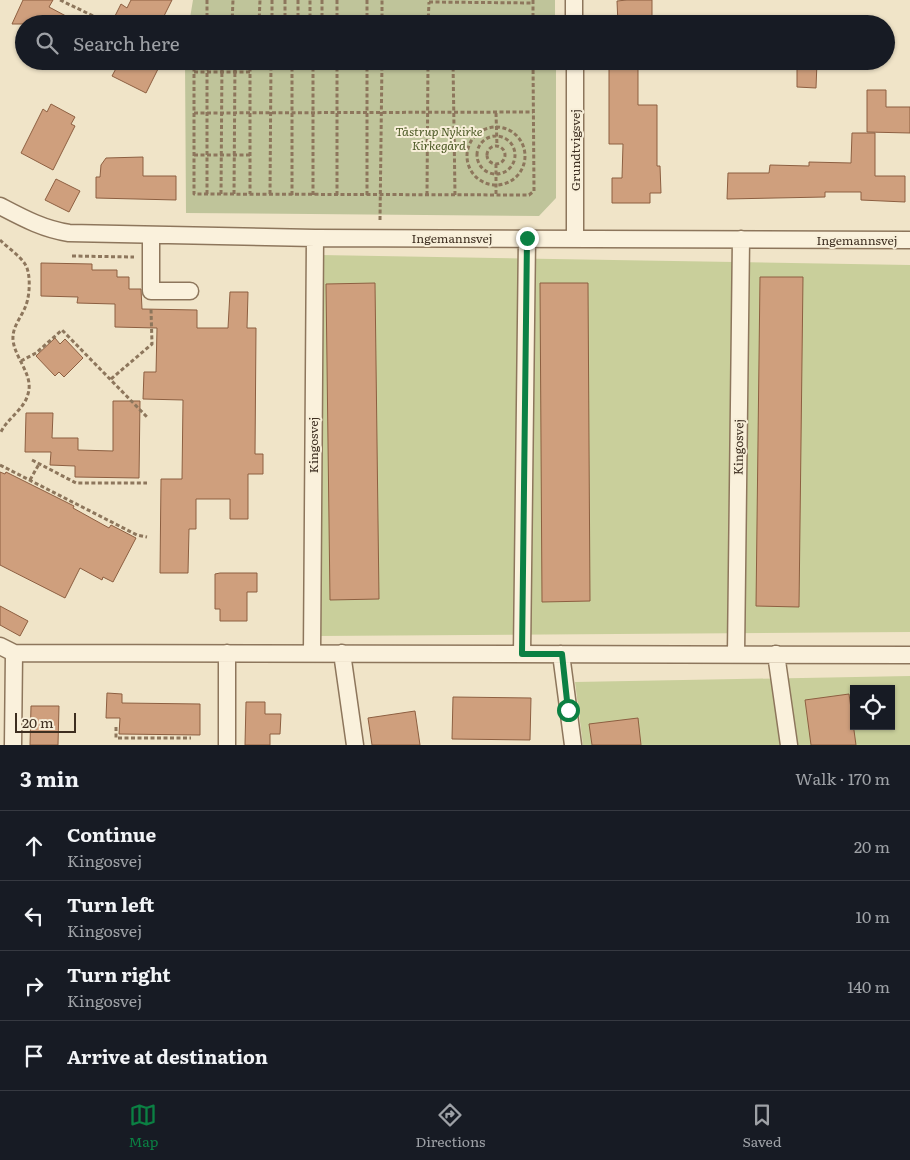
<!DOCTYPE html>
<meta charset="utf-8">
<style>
:root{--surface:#171b24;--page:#242831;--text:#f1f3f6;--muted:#9ea1a6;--line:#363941;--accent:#0b8043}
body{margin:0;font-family:Literata,serif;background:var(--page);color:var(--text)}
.controls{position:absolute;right:15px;bottom:15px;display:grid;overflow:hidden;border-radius:0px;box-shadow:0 1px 4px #0004}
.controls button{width:45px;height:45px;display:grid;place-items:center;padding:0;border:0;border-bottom:1px solid var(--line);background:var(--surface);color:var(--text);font:25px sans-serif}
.scale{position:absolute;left:15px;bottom:12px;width:61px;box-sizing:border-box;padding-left:5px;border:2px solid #3d2e20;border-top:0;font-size:14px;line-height:18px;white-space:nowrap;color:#3d2e20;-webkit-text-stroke:4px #f7eed8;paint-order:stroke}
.stop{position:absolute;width:15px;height:15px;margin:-11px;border:4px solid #0b8043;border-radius:50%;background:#fff}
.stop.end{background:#0b8043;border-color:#fff;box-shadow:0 1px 5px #0008}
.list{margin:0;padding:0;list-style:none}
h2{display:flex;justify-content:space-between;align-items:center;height:65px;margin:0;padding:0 20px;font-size:21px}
h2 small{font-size:16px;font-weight:400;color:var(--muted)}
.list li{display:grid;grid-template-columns:32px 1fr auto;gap:15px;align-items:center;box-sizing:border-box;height:70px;padding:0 20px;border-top:1px solid var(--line)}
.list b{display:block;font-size:19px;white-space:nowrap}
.list p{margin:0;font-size:16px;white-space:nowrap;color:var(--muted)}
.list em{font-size:16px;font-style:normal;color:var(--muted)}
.icon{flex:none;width:28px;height:28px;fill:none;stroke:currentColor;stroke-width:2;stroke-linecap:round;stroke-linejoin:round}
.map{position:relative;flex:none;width:910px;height:745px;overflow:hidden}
.search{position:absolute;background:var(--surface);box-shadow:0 1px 4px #0004;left:15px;right:15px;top:15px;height:55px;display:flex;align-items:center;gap:12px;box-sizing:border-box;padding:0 18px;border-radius:28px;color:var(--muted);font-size:19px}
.sheet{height:345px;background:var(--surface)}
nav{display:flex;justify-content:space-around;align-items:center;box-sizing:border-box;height:70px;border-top:1px solid var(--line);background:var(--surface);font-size:14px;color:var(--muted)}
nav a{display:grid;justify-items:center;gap:2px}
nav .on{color:var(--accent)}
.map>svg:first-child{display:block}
</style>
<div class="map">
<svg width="910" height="745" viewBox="0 0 910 745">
<rect width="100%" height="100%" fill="#f0e4c8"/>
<path fill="#c9cf9b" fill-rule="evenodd" d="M320,255L910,265V632L319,636Z
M910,676V745H583L575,682ZM854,689H891V726H854Z"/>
<path fill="#bfc49a" d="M193,0H555V24H189Z
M185,61H556V198L539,216L186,213Z"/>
<path fill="#cf9f7d" stroke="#8d5f41" d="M23,0H53L49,7L81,24H12Z
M131,0H172L160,24H111L121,4L127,8Z
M627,0H652V24H618L617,1Z
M120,61H162L146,93L112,76Z
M618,61H638V105H657V166H660L661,193H650V203H612V178H622L623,144H609V63H619Z
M797,62H817L816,88L797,87Z
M867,90H886V107H910V133L867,132Z
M51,104L75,117L71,124L75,126L53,170L21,153L43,109L47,112Z
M852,133H875V176H905V202L861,200V192H825V197L727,199L728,173H769L770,165L809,166V162L851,163Z
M143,157V176H176V200L96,198V177H100L101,165L106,158Z
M56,179L80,191L69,212L45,200Z
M41,263L92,264V270H117V277H129V289H141L142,309L197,310V328H228L230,292H248L247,328H256L255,454H263V474H248V519H230V499H196V529H189L188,573H160L161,479H182L183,400L143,399L144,372H156L157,328L115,327V304L77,303L78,297L41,296Z
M760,277H803L799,607L756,606Z
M375,283L379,599L330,600L326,284Z
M540,283H588L590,601L542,602Z
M55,338L60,344L65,339L83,358L64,377L59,372L55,376L36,356Z
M113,401H140L139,478L75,477V466L50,465L51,452H25L26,413H53L52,438H78V450L113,451Z
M0,472L5,474L6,472L74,506L73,508L109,528L111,525L136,538L113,582L103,577L102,580L80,568L65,598L0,565Z
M220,573H257V592H247V621H220V609H215V574Z
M0,606L28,621L20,636L0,625Z
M107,693L122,694V703L200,704V735L119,734L120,718H106Z
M849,694L856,745H811L805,700Z
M453,697L531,698L530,740L452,739Z
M246,702H265V714H281L280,734H270V745H245Z
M31,706H59L58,745H30Z
M415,711L420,745H372L368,718Z
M638,718L641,745H592L589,724Z"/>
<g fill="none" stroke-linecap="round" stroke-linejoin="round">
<defs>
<path id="street" d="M574,0V24
M575,61V239
M0,206C23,218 43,229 69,233L315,238L910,240
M151,235V291H190
M0,646L14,653L910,655
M312,653L315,238
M342,653L355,745
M522,654L527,238
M561,654L573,745
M736,654L741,239
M776,654L789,745
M13,745L14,653
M227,745V653"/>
</defs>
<use href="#street" stroke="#8d765c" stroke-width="19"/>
<path stroke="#8d765c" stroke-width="3" stroke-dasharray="4 2.5" stroke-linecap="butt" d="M60,0L110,24
M207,0V24
M272,0V24
M285,0V24
M298,0V24
M322,0V24
M337,0V24
M367,0V24
M533,0V24
M429,2L533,3
M232,24L233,0
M259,24L260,0
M310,24V0
M382,24V0
M428,24L429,2
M194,61V194L529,195L534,191L533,61
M250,61V194
M292,61V195
M313,61V195
M337,61V195
M453,61L455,195
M194,72H250
M194,113L533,112
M496,113L497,146
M467 156a29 29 0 1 1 58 0a29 29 0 1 1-58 0Z
M477 155a19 19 0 1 1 38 0a19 19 0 1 1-38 0Z
M487 155a9 9 0 1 1 18 0a9 9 0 1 1-18 0Z
M194,155H250
M496,164V195
M207,194V61
M221,194L222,61
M234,194L235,61
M270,194L271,61
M367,195V61
M427,195L428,61
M380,220L382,61
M0,240C8,248 19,255 25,264C31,273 30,295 26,305C22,317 12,326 13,340C15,359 34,375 28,394C24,410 6,419 0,434
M72,256L134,257
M21,361L36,353L62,330L147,417
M111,379L152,344L151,309
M32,460L76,483H147
M0,465L137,535L147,537
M30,480L39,464
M116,727V738H191"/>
<use href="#street" stroke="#faf1dc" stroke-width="16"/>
</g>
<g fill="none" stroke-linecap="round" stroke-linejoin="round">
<path stroke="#0b8043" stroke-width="6" d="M527,238L522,654H562L568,710"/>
</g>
<g text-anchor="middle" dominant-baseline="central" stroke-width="4" stroke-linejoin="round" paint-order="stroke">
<g font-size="12" font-style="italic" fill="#4d5a26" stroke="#f7eed8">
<text x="439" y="131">Tåstrup Nykirke<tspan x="439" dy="14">Kirkegård</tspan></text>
</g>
<g font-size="12" fill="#3d2e20" stroke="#f7eed8">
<text transform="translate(575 150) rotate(-90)">Grundtvigsvej</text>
<text x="452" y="238">Ingemannsvej</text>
<text x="857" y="240">Ingemannsvej</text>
<text transform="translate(313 445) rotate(-90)">Kingosvej</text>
<text transform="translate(738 447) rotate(-89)">Kingosvej</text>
</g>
</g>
</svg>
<div class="controls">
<button><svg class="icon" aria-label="locate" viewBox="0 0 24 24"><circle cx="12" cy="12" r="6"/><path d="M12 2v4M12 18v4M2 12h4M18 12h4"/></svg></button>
</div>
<div class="scale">20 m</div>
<div class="stop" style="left:568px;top:710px"></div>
<div class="stop end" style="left:527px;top:238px"></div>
<div class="search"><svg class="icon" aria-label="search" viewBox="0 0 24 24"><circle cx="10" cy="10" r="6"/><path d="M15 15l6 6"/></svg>Search here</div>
</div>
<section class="sheet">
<h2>3 min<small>Walk · 170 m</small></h2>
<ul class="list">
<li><svg class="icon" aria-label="ahead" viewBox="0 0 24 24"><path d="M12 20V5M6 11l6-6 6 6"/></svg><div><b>Continue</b><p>Kingosvej</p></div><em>20 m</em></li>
<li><svg class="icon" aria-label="left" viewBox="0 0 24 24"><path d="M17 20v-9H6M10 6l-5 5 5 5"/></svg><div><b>Turn left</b><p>Kingosvej</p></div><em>10 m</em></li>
<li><svg class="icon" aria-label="right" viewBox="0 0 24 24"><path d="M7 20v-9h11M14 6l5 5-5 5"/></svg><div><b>Turn right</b><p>Kingosvej</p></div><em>140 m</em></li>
<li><svg class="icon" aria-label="arrive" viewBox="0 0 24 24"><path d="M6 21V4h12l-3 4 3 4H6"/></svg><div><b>Arrive at destination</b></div></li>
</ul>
</section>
<nav>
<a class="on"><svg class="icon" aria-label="map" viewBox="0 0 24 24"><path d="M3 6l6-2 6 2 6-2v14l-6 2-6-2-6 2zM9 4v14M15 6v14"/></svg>Map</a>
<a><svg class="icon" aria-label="directions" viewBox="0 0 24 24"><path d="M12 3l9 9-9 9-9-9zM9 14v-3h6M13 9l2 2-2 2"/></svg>Directions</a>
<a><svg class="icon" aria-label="saved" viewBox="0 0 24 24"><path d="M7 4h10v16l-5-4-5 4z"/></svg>Saved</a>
</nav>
